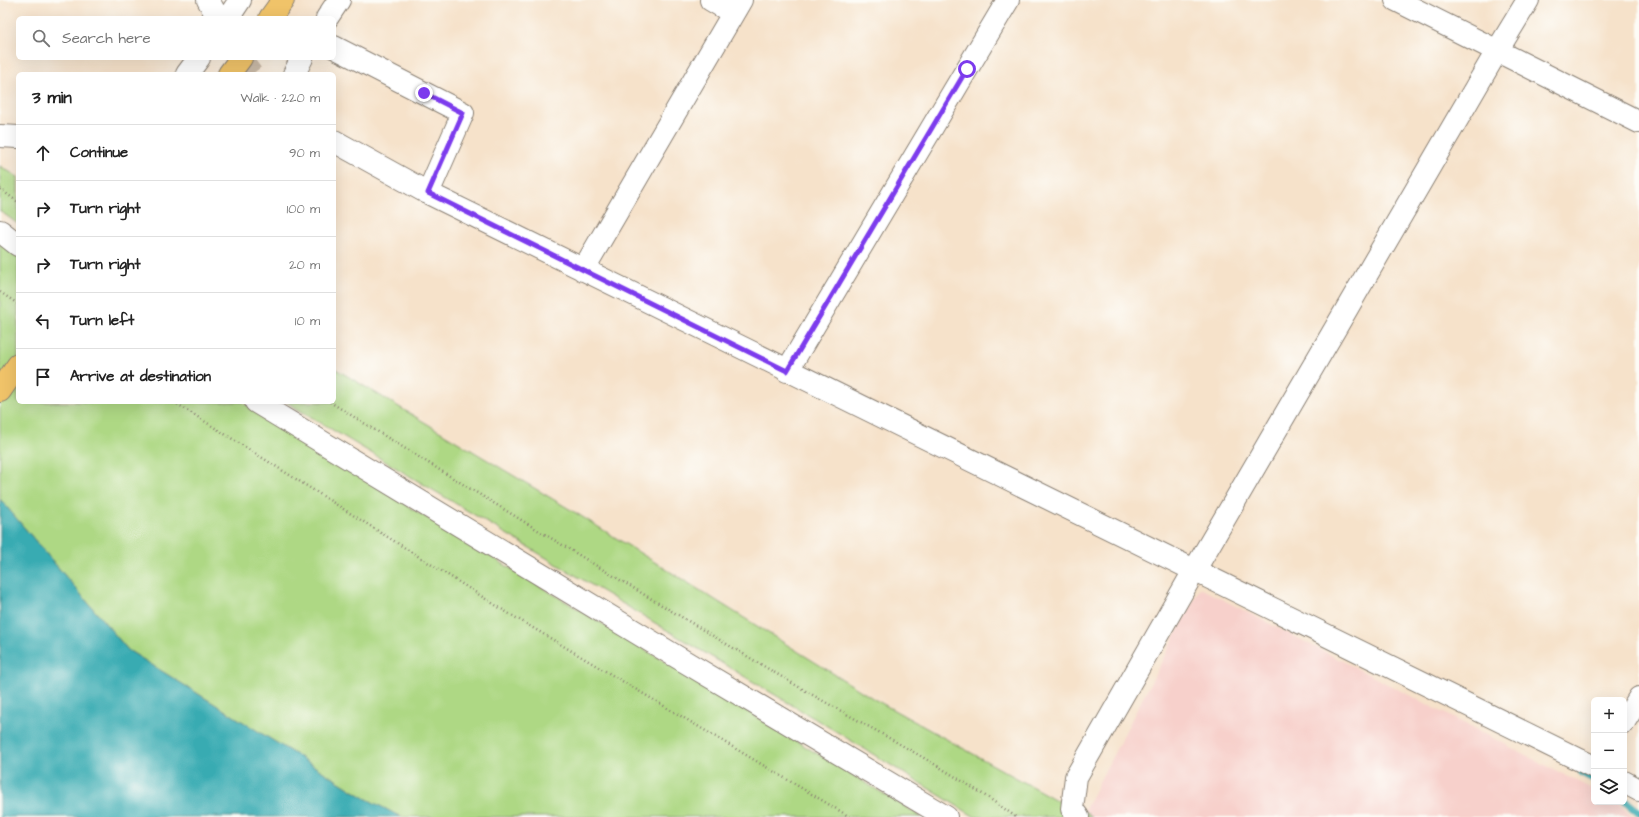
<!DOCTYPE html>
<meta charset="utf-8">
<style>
:root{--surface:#fff;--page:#f6f6f6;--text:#222;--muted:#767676;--line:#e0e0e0}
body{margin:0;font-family:"Architects Daughter",sans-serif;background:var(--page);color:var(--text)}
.controls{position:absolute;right:12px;bottom:12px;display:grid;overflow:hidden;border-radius:6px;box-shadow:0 4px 16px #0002}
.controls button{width:36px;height:36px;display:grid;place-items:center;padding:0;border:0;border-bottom:1px solid var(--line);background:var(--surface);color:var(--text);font:20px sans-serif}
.stop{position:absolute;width:12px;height:12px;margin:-9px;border:3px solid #7c3aed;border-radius:50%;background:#fff}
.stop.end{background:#7c3aed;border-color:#fff;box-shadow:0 1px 4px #0008}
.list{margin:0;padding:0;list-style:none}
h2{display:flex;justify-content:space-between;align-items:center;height:52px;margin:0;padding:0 16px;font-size:17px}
h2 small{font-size:13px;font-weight:400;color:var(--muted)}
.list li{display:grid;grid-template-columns:26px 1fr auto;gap:12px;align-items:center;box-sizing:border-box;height:56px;padding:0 16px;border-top:1px solid var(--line)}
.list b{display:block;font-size:15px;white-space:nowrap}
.list em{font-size:13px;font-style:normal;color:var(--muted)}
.icon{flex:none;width:22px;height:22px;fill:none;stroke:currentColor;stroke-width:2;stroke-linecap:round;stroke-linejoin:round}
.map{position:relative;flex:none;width:1639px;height:817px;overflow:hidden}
.search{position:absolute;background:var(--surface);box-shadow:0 4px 16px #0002;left:16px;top:16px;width:320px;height:44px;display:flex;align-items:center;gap:10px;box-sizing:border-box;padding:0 14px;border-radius:6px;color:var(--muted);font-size:15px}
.panel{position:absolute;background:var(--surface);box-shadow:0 4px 16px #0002;left:16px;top:72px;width:320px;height:332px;border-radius:6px}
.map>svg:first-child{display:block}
</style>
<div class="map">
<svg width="1639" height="817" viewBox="0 0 1639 817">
<rect width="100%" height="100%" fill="#fdfcf7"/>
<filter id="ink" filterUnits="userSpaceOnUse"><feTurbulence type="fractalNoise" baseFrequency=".025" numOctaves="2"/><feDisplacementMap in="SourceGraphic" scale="8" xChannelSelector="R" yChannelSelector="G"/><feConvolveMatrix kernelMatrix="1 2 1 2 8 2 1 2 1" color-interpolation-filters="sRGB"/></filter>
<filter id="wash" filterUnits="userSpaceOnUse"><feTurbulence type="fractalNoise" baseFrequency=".012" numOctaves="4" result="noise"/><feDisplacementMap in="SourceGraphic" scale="16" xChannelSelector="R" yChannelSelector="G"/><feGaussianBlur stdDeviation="0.9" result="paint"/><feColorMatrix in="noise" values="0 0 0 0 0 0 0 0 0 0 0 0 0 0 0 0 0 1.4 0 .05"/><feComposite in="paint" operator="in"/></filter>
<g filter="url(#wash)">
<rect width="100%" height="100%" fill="#f6e2ca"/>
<path fill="#f7d0cb" d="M1200,588L1594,790V802H1616L1634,817H1092L1084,811Z"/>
<path fill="#aed884" stroke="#657a50" d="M0,166L18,177V224L0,211Z
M0,240L18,254V402H242L419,513L922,817H401L365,798L128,650L0,499Z
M334,368L576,513L874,699L1058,801L1084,811L1092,817H975L837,732L286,402H334Z"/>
<path fill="#39abb2" stroke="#2a6467" d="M0,499L128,650L365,798L401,817H0Z"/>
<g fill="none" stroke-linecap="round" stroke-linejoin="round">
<path stroke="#39abb2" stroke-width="8" d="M1581,772L1594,779
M1624,800L1639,812"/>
</g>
</g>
<g filter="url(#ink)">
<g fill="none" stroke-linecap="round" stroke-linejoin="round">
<path stroke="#cabaa7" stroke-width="22" stroke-dasharray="22 11" stroke-linecap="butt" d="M240,58L252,74"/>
<defs>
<path id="minor" d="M208,0L218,18
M711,0L733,13
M1396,0L1639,122
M228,18L240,0
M327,18L339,0
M334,47L463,113L428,193
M187,74L199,58
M294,74L302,58
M0,136L18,137
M334,141L428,193L1594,767
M0,231L18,245
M583,270L741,0
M787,371L1008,0
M256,402L667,651L946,817
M1624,722L1639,698
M1624,782L1639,790
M1078,817L1072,809L1076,777L1194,571L1497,51L1528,0"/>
<path id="major" d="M270,18L283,0
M229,74L241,58
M0,391L18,365"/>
</defs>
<use href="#minor" stroke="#897f73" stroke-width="24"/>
<use href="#major" stroke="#897f73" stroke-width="24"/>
<path stroke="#897f73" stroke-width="2.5" stroke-dasharray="1 3" stroke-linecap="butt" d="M0,189L18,202
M0,292L18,304
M174,402L508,613L850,817
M330,402C478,494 627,585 777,674C857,722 941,763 1016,817"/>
<use href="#minor" stroke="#fff" stroke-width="22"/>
<use href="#major" stroke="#f0c369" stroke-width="22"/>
</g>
</g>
<g fill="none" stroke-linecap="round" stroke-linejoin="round" filter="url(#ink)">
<path stroke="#7c3aed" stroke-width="5" d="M424,93L463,113L428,193L787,371L967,69"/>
</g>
</svg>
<div class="controls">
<button>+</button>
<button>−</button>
<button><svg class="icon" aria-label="layers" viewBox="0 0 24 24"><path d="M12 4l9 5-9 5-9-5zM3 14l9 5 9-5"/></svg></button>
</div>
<div class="stop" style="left:967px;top:69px"></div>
<div class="stop end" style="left:424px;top:93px"></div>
<div class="search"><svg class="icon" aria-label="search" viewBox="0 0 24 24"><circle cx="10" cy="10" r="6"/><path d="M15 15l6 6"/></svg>Search here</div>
<section class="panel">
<h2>3 min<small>Walk · 220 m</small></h2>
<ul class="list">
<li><svg class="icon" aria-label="ahead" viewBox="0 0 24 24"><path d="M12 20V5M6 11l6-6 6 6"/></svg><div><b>Continue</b></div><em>90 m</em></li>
<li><svg class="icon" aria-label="right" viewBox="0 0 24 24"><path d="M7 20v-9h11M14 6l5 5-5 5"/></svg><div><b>Turn right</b></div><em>100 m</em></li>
<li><svg class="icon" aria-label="right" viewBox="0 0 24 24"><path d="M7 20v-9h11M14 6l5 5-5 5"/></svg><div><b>Turn right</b></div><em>20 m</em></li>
<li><svg class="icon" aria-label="left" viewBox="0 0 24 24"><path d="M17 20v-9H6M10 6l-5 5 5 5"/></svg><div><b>Turn left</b></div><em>10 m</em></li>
<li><svg class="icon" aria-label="arrive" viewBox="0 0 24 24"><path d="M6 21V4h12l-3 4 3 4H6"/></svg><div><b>Arrive at destination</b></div></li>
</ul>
</section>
</div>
